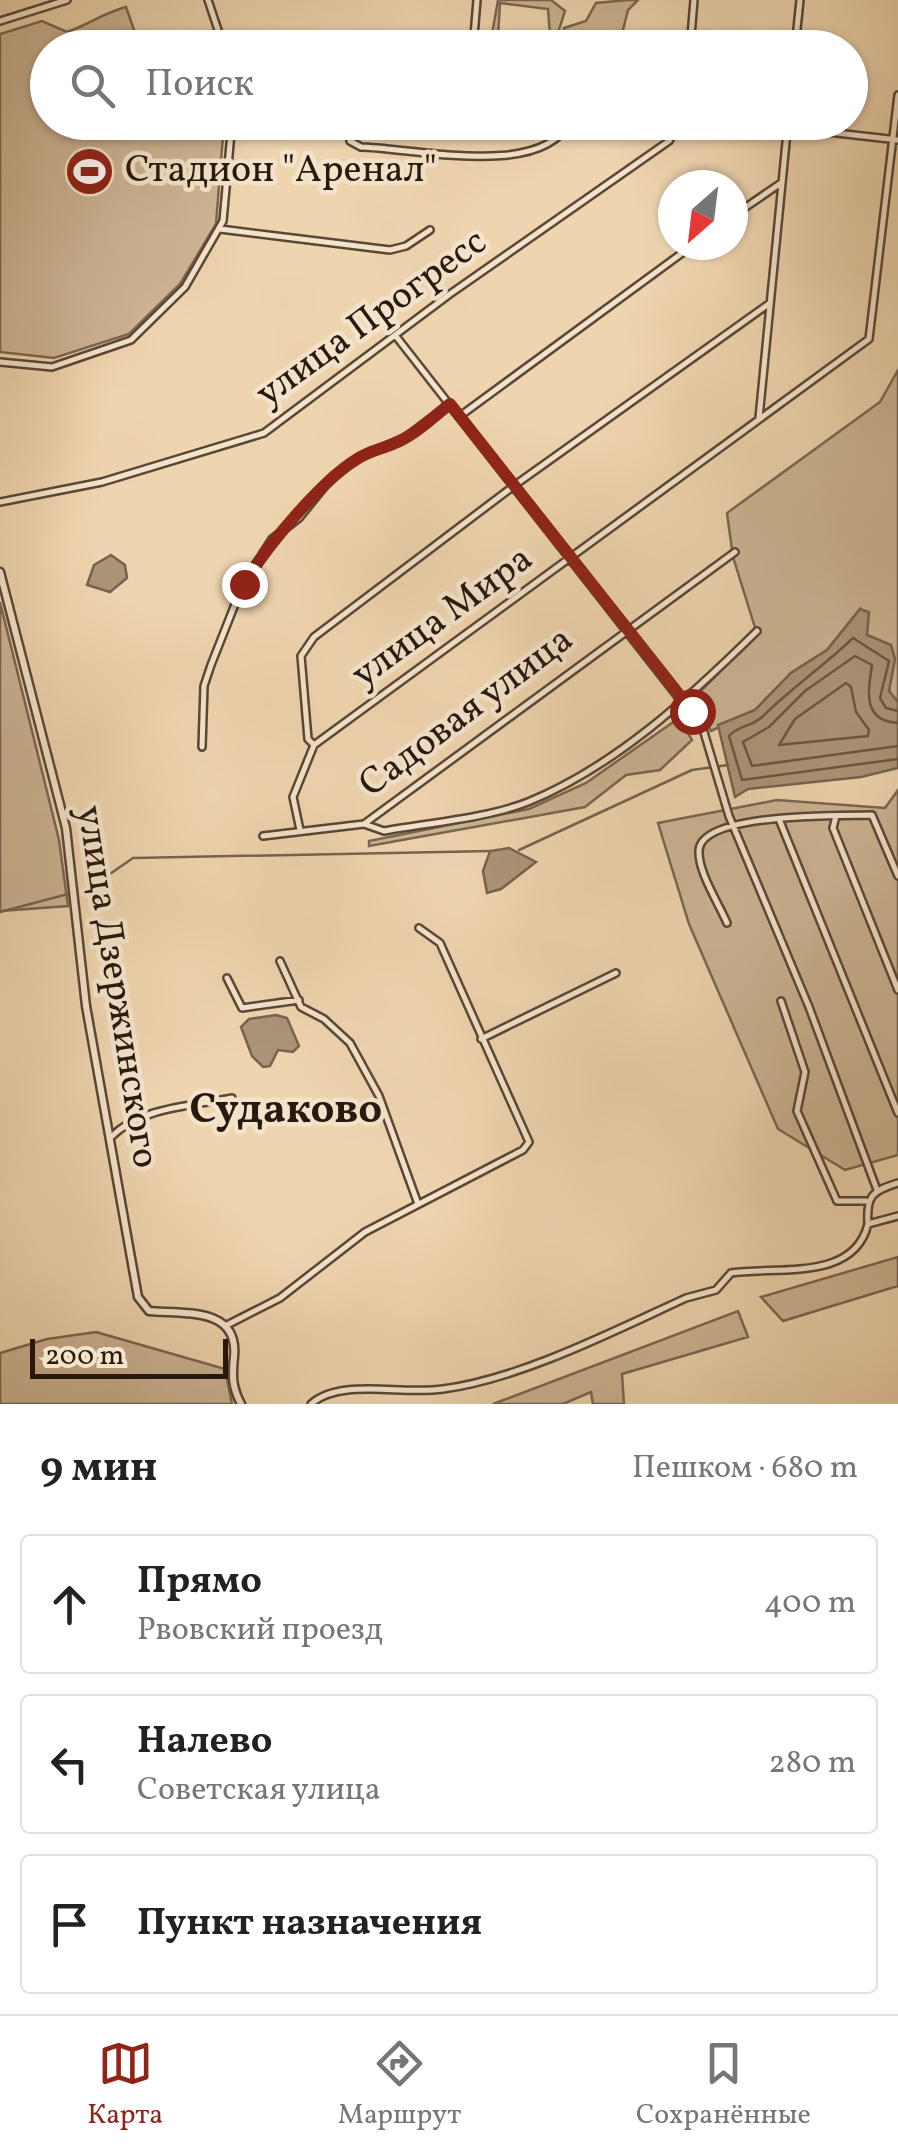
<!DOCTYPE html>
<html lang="ru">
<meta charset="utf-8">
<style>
:root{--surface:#fff;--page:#f2f2f2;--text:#222;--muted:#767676;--line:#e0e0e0;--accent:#8f2418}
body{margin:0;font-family:Vollkorn,serif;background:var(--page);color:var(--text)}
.compass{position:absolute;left:658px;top:170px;width:90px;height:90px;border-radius:50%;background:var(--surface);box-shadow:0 2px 8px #0004;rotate:208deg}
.scale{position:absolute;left:30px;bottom:25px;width:198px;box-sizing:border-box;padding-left:10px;border:5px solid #28180e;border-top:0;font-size:28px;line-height:35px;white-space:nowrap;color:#28180e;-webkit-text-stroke:8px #f4e3cb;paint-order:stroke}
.stop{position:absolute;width:30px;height:30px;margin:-22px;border:8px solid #8f2418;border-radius:50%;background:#fff}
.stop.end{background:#8f2418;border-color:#fff;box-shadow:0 2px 10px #0008}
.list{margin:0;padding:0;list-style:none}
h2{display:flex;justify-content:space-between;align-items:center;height:130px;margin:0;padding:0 40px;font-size:42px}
h2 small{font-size:32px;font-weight:400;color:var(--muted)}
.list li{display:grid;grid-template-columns:65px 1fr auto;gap:30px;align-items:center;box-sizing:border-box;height:140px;margin:0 20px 20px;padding:0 20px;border:2px solid var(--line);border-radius:10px}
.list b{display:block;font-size:38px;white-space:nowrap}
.list p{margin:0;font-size:32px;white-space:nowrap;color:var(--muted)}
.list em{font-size:32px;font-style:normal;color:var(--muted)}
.icon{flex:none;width:55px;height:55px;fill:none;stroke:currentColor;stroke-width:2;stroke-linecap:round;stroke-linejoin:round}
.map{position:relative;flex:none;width:898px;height:1404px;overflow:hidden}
.search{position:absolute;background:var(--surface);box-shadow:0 2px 8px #0004;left:30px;right:30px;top:30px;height:110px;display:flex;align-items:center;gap:25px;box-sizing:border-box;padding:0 35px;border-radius:55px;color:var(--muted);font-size:38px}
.sheet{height:610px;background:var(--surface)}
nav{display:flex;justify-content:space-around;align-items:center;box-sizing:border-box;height:140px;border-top:2px solid var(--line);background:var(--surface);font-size:28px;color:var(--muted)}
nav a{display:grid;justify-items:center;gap:5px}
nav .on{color:var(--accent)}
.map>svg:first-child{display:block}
</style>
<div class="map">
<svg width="898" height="1404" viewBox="0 0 898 1404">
<rect width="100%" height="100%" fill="#eed4af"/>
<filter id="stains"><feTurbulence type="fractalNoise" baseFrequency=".002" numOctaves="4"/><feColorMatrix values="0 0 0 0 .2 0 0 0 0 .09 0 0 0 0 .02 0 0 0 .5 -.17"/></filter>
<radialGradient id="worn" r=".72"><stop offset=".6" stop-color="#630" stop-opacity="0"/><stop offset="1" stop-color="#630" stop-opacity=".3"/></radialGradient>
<path fill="#ccb494" stroke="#7a6651" stroke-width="2.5" d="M498,0H551L565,11L556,39L550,35L548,9L500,3L498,37L551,47H483L492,34Z
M628,0H638L628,10L621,38L606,44L564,39V28L586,21L596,3Z
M126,7L140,47L48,48V122L224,123L216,224L180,284L129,334L54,358L0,352V34L42,21L67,32C88,25 103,13 126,7Z
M898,370V702L890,697L886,643L867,635L860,609L827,650L791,673L755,710L711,731L694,698L757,634L733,557L727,513L880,402Z
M0,602L59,840L68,906L0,911Z
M679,718L692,740L660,770L626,775L585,807L369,846V841L529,809L586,783Z
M898,790V1155L845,1170L778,1129L689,924L658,823L777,800L885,808Z
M898,1257V1286L783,1321L761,1297Z
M738,1311L748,1337L622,1374L624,1404H593L591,1392L563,1404H493Z
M96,1332L225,1369L232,1404H0V1353L47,1339Z"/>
<path fill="#ab9478" stroke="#77624e" stroke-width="2.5" d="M111,555L125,565L127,578L110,592L87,585L94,565Z
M860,609L869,612L867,635L891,645L895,659L889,691L898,702V768L861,777L748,789L735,797L718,725L755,710L791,673L827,650Z
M509,848L536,862L501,889L487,893L483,871L490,851Z
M276,1015L287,1018L299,1046L293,1052L278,1050L270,1066L263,1067L252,1056L241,1027L249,1019Z"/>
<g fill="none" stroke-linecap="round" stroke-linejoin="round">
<path stroke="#6a5643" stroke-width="2.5" d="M846,683L851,687L856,712L869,730L868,736L779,745L795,719Z
M898,711L886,708L880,698L889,661L853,638C824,666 791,688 762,717C752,727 738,725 729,736L742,780L898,759
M898,723C862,721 868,691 872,665L855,656L805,691L769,727L743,742L752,766L898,746"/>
<path stroke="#77624e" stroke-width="2.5" d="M519,850L692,770L728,765
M91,887L133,858L491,851
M0,912L68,894"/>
<defs>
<path id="minor" d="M208,0L224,48
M0,21L67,0
M473,48L477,0
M690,48L694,0
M795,48L800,0
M349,122L350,141L361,147C413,148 542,179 569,122
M740,122L898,140
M733,216L781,183
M220,229L390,250L406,246L430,230
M395,335L703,729L729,816L809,1007L877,1190
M0,362L52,367L131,340L185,287L223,221L232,122
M460,416L693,245
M759,418L788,122
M0,502L102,482L264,433L450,294L669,141L680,122
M314,745L308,739L301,656L314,637L515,485L770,303
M202,747L204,686L211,665L243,584L272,539L299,518L333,476L358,458L406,437L450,404
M836,816L833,828L898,990
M779,819L898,1113
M364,824L384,831C428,823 488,818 528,802C616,766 690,697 757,631
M300,830L293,797L314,745L869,339L898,95
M263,836L364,824L735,552
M727,923C719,904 698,872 699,851C700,812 841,816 872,815L898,876
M280,961L301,1007L324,1019L350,1043L379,1096L418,1204
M227,978L242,1008L299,1000
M781,1001L805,1072L797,1111L837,1201H866
M481,1039L616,973
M111,1137C141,1107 191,1106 232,1098
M868,1224C866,1196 872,1191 898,1183
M227,1325L280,1298L365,1232L523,1150L529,1142L440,943L419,928
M311,1404C340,1378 400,1395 443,1389C520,1379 614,1331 686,1298L716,1290L731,1273C777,1266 854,1282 868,1224L898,1216"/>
<path id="tertiary" d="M0,572L66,828L86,1006L138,1297L149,1311C185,1314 239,1307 234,1357C232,1376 232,1387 241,1404"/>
</defs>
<use href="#minor" stroke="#5a4736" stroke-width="10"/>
<use href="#tertiary" stroke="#5a4736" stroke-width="11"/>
<use href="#minor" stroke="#f4e3cb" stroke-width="5"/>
<use href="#tertiary" stroke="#f4e3cb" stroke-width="6"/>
</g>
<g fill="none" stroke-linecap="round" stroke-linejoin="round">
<path stroke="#8f2418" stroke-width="12" d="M244,584C266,547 321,481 357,459C369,451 381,449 393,444C414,436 433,417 450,404L692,711"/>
</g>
<defs>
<symbol id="stadium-disc" viewBox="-11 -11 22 22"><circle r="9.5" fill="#8f2418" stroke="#f4e3cb"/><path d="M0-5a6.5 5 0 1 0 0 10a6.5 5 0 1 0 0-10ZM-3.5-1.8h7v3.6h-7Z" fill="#fff"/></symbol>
</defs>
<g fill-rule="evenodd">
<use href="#stadium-disc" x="62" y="144" width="55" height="55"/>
</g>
<g text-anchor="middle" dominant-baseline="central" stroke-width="9" stroke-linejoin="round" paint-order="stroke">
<g font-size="38" fill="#28180e" stroke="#f4e3cb" text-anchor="start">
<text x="125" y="171">Стадион "Аренал"</text>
</g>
<g font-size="38" fill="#28180e" stroke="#f4e3cb">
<text transform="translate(372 319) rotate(-36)">улица Прогресс</text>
<text transform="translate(443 618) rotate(-36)">улица Мира</text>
<text transform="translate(467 713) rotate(-37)">Садовая улица</text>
<text transform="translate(116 987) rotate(81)">улица Дзержинского</text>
</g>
<g font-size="42" font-weight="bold" fill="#28180e" stroke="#f4e3cb">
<text x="286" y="1111">Судаково</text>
</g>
</g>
<rect width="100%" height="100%" filter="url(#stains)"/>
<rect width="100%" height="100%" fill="url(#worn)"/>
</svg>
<svg class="compass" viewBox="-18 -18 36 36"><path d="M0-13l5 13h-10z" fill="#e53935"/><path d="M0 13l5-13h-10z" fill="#767676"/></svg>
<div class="scale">200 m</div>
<div class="stop" style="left:692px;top:711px"></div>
<div class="stop end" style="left:244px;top:584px"></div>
<div class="search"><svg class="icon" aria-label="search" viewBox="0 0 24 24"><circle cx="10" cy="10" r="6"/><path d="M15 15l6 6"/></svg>Поиск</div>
</div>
<section class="sheet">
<h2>9 мин<small>Пешком · 680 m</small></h2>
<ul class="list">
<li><svg class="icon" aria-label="ahead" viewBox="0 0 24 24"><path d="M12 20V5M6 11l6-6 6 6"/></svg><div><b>Прямо</b><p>Рвовский проезд</p></div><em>400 m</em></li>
<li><svg class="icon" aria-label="left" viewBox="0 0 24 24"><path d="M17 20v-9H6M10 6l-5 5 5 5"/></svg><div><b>Налево</b><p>Советская улица</p></div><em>280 m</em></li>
<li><svg class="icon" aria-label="arrive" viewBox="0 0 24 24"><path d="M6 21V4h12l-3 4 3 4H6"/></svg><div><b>Пункт назначения</b></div></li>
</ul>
</section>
<nav>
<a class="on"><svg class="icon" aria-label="map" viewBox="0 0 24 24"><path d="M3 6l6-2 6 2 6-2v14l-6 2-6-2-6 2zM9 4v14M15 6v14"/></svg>Карта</a>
<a><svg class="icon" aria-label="directions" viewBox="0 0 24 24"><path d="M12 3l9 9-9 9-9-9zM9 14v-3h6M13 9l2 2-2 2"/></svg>Маршрут</a>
<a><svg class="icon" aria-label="saved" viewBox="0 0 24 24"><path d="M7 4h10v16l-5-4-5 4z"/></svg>Сохранённые</a>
</nav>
